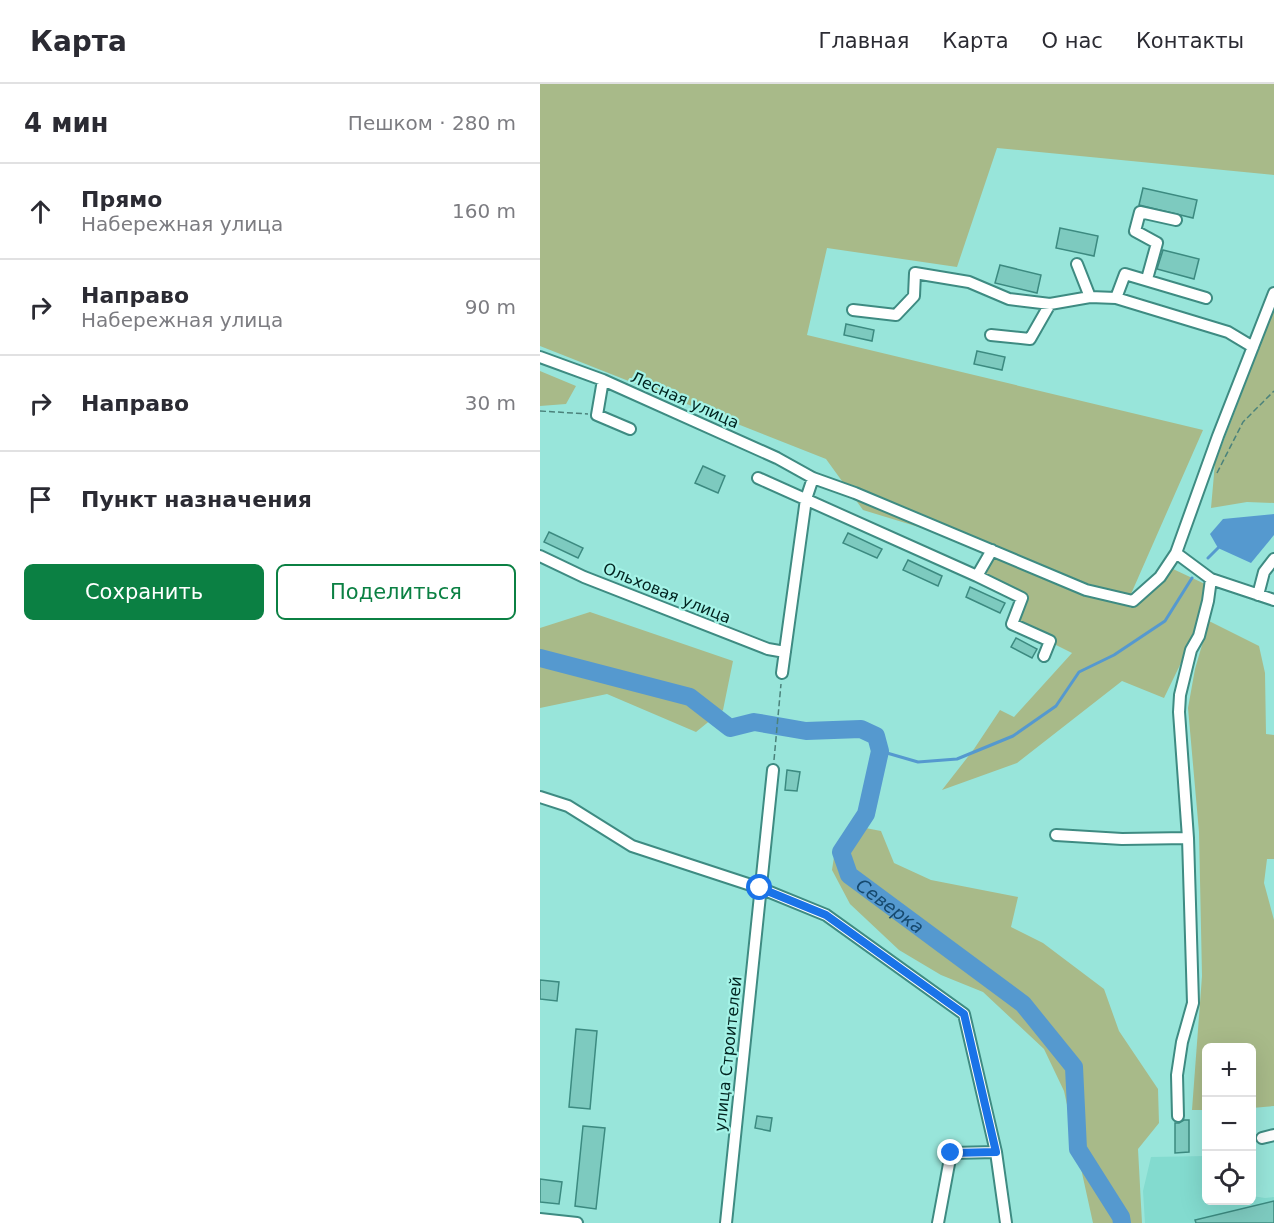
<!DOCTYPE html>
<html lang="ru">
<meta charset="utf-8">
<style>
:root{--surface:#fff;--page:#f2f2f3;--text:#2b2b33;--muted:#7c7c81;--line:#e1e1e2;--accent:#0b8043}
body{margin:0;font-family:"DejaVu Sans",sans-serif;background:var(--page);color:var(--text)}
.controls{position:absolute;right:18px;bottom:18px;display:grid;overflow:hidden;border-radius:9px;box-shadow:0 6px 24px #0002}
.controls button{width:54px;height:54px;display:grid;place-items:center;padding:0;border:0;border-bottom:2px solid var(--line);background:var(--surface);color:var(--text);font:30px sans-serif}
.stop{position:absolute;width:18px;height:18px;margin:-14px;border:4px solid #1a73e8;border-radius:50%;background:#fff}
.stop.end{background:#1a73e8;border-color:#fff;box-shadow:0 2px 6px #0008}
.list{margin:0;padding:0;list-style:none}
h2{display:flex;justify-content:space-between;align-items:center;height:78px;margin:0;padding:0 24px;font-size:26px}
h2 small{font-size:20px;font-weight:400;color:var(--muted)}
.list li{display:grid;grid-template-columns:39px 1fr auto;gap:18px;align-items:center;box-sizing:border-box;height:96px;padding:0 24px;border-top:2px solid var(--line)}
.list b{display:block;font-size:22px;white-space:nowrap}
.list p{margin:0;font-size:20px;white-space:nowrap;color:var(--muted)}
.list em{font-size:20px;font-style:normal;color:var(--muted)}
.actions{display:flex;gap:12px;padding:18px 24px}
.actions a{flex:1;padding:14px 0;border:2px solid var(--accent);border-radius:9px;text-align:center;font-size:21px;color:var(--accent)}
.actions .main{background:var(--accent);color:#fff}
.icon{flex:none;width:33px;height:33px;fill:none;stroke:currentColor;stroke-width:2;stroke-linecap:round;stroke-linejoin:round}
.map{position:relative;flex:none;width:734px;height:1139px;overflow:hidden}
header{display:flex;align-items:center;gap:36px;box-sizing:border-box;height:84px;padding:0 30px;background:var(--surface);border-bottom:2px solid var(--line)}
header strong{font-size:28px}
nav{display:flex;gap:33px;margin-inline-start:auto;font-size:21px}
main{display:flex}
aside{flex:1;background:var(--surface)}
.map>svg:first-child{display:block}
</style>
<header>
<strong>Карта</strong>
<nav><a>Главная</a><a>Карта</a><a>О нас</a><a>Контакты</a></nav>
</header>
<main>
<aside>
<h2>4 мин<small>Пешком · 280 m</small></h2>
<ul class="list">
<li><svg class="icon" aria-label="ahead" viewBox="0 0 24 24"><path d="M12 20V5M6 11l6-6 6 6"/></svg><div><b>Прямо</b><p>Набережная улица</p></div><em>160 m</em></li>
<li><svg class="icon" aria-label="right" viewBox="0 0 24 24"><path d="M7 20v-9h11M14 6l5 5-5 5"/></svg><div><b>Направо</b><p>Набережная улица</p></div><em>90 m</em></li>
<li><svg class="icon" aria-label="right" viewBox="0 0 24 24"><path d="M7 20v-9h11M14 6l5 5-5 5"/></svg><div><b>Направо</b></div><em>30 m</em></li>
<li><svg class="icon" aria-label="arrive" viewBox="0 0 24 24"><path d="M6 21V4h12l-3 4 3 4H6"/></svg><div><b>Пункт назначения</b></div></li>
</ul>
<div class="actions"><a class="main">Сохранить</a><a>Поделиться</a></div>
</aside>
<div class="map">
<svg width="734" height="1139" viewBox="0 0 734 1139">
<rect width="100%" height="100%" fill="#98e5da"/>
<path fill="#83dbcf" d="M666,1072V1116H712V1112L725,1114L734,1113V1139H605L603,1107L611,1073Z"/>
<path fill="#a8ba89" d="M0,0H734V91L457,64L417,183L287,164L267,251L663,346L591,510L590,524L633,485L665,500L654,552L624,614L582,597L477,679L402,706L434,665L460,626L474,633L532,569L474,540L485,513L442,491L457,467L323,426L286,375L0,262Z
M734,225V419L707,418L671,424L675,379Z
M0,287L36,302L26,320L0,322Z
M50,528L193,577L183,626L156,648L67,610L0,624V544Z
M669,537L719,562L725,589L726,650L734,651V775H727L724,799L734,836V1022L712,1024V964H666V1026H652L662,892L659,748L648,624L655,585Z
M310,741L341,747L354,779L391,796L478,813L471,843L503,859L564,905L579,947L618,1005L619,1039L598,1065L602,1139H553L524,1007L504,965L443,908L401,891L359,866L310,820L292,786L296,760Z"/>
<path fill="#5599cf" d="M734,430V451L711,479L678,464L670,450L683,435Z"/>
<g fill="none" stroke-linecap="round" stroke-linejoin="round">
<path stroke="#5599cf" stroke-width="3" d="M668,474L678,464
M340,667L378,678L417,675L473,652L516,622L539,588L574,571L625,537L652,494"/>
<path stroke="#5599cf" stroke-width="18" id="s1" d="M0,574L150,613L190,644L214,638L266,647L321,645L336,652L340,667L326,730L301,768L309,791L483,920L534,983L538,1065L581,1133L582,1139"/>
</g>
<path fill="#7dcabf" stroke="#3c8a80" stroke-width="1.5" d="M603,104L657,116L653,134L599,121Z
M520,144L558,152L554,172L516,164Z
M623,166L659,175L654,195L617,185Z
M460,181L501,191L497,209L455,199Z
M306,240L334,246L332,257L304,251Z
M437,267L465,273L462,286L434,280Z
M163,382L185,392L178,409L155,399Z
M9,448L43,464L38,474L4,458Z
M308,449L342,465L337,474L303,459Z
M368,476L402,492L398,502L363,486Z
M430,503L465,519L460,529L426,513Z
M476,554L497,565L492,574L471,563Z
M247,686L260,688L257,707L245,706Z
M0,896L19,898L17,917L0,915Z
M36,945L57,947L50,1025L29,1023Z
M217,1032L232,1034L230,1047L215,1044Z
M644,1036H649V1068L635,1069V1039H639Z
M43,1042L65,1044L56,1125L35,1122Z
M0,1095L22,1098L19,1120L0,1118Z
M734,1117V1139H656L655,1136Z"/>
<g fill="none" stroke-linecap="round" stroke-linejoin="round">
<defs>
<path id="minor" d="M537,180L550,213
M607,195L617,159L595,147L600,128L636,136
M576,214L585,190L666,214
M313,226L356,231L374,212L375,189L429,198L469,215L510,220L550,213L576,214L688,248L713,263
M451,251L490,255L510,220
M0,273L63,296L237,374L273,394L315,409L546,506L593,517L620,493L636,469L678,352L734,209
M63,296L57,331L90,345
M218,394L437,492L482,514L472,540L510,557L504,572
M636,469L671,495L734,516
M0,472L44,493L228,565L245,568
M437,492L452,466
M718,511L724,488L734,475
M242,589L266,415L273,394
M0,713L28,722L92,762L220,804L286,831L424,930L456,1068L466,1139
M516,751L582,755L648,754
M638,1032L637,991L642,958L653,919L648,754L639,628L640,611L651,566L659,552L668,517L671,495
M722,1054L734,1051
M0,1135L37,1139
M186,1139L233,686
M398,1139L411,1069L456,1068"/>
</defs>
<use href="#minor" stroke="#3e8b82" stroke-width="14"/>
<path stroke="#4b827b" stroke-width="1.5" stroke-dasharray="6 3" stroke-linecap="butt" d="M0,327L48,330
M677,389L703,338L734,307
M234,676L241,600"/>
<use href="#minor" stroke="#fff" stroke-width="10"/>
</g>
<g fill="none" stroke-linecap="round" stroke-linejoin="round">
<path stroke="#1a73e8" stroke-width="8" d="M220,804L286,831L424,930L456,1068L411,1069"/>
</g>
<g text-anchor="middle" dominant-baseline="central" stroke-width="4.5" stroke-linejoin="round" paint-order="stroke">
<g font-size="16" fill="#01231f" stroke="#a5f3e7">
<text transform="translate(145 316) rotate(24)">Лесная улица</text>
<text transform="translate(127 509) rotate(22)">Ольховая улица</text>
<text transform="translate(188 970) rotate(-84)">улица Строителей</text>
</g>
<g font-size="18" font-style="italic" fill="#16496e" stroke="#a5f3e7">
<text stroke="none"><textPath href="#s1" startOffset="556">Северка</textPath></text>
</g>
</g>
</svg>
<div class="controls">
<button>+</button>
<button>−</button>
<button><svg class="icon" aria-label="locate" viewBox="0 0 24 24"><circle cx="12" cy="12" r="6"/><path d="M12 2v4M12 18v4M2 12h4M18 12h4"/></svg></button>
</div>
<div class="stop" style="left:220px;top:804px"></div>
<div class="stop end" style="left:411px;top:1069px"></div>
</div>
</main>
